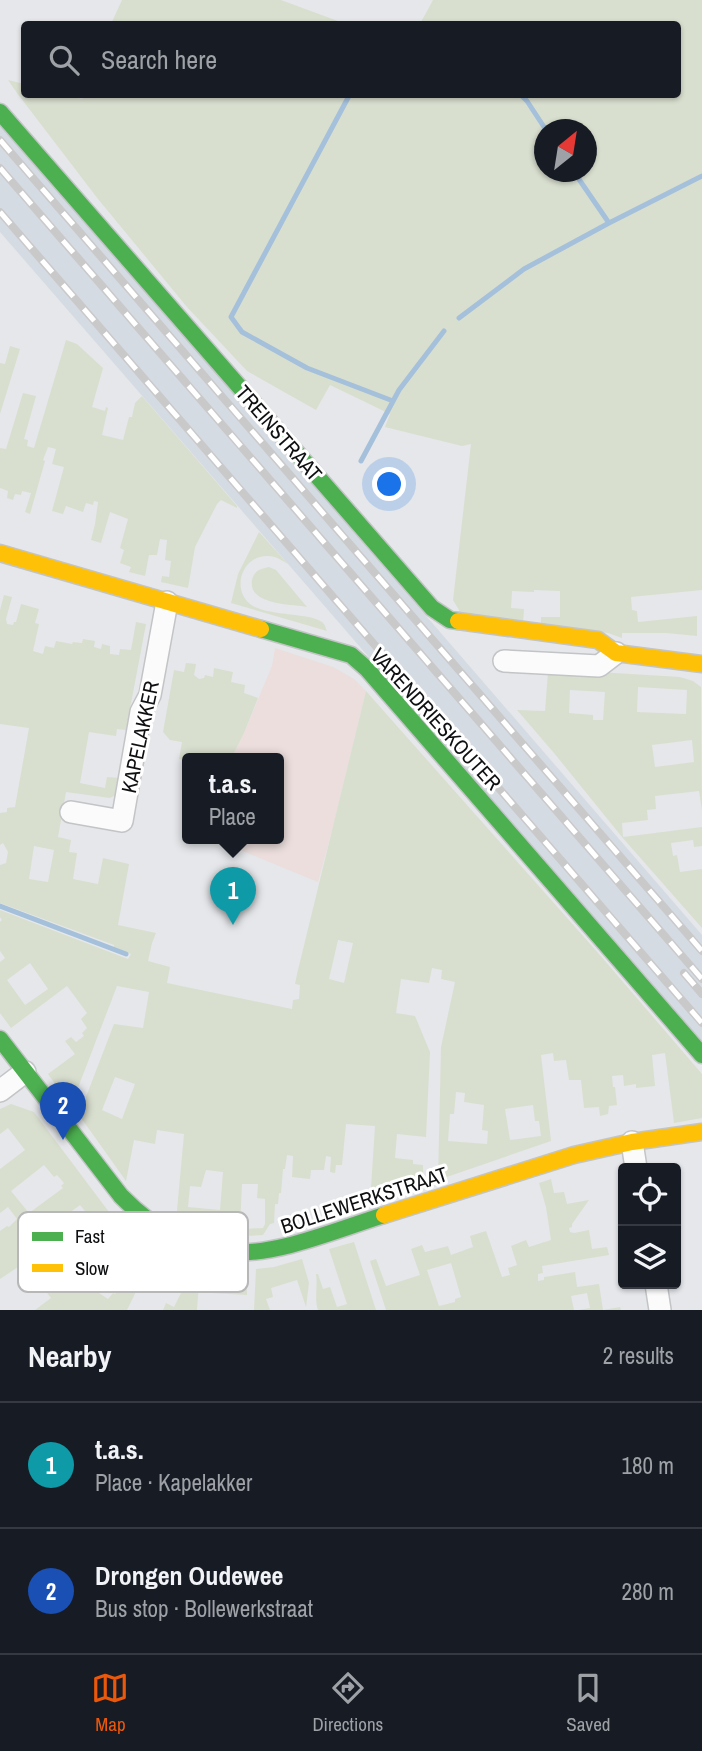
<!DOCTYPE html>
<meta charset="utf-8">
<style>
:root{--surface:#171b24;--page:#242831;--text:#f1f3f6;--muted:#9ea1a6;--line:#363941;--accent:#ea580c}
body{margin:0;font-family:"Archivo Narrow",sans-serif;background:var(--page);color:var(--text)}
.controls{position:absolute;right:21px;bottom:21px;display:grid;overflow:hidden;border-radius:7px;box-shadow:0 2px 5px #0004}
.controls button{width:63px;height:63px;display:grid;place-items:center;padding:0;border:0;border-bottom:2px solid var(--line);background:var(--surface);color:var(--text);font:35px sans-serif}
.compass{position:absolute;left:534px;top:119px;width:63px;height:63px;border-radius:50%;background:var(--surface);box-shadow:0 2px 5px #0004;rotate:30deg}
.you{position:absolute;left:390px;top:485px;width:24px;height:24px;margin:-18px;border:5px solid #fff;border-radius:50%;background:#1a73e8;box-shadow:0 0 0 10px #1a73e833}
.badge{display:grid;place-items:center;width:46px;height:46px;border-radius:50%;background:var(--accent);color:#fff;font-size:23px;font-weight:700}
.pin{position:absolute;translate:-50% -58px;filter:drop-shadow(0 2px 4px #0008)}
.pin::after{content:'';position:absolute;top:37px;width:24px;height:21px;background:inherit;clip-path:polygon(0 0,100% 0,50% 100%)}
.popup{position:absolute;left:182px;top:753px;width:102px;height:91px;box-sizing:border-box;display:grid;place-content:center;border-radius:7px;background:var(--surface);filter:drop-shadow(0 2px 5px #0005);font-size:23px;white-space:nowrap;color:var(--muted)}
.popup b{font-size:26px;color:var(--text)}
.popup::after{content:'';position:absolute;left:50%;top:100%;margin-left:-14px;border:14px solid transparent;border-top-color:var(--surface)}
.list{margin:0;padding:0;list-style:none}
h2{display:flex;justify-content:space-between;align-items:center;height:91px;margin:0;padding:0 28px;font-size:30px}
h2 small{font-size:23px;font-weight:400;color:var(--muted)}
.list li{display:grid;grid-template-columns:46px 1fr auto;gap:21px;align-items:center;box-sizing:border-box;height:126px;padding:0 28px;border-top:2px solid var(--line)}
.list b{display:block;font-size:26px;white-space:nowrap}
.list p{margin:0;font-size:23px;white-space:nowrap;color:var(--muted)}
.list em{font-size:23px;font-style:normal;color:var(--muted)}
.icon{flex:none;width:38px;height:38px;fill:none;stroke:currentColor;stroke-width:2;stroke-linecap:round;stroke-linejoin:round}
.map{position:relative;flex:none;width:702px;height:1310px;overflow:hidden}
.search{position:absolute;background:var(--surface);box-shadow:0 2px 5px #0004;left:21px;right:21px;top:21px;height:77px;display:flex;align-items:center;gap:18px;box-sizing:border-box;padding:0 24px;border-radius:7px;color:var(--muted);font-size:26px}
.sheet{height:343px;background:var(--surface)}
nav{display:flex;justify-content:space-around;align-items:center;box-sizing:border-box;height:98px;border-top:2px solid var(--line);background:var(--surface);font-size:19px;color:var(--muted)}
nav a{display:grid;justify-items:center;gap:4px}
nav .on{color:var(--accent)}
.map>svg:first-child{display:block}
</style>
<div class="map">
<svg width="702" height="1310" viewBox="0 0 702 1310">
<rect width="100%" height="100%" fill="#e5e7ea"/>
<path fill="#ebdedc" d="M275,648L333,667L354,679L366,691L334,823L318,882L213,839H278V759H231L244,733L272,666Z"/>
<path fill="#d5dbe2" d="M0,123L702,935V1041L0,232Z"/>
<path fill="#d9dfcf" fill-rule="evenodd" d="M122,0H281L346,24H111Z
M433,0H702V590L631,597L632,610L637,611L638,622L697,616V636L666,633H622V638L608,633L541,628V617H560V591L534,590V592L512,591L511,608L524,609L523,623L462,615L453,600L471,444L462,446L385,427L390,414L330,385L316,410L247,371L187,307L98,199L17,93L8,80L24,84V94L65,95L82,99L84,94H678V24H420ZM544,130H586V172H544Z
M66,340L77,344L103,368L92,407L105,411L106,407L108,408L102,435L123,440L129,417H132L135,403L142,396L237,506V508L221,500L217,504L195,547L188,588L161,582L162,576L169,577L171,561L165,560L167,540L160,539L157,555H149L145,576L129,572L131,567L120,563L124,550L120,548L128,519L110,512L101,543L91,540L95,524L98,502L94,501L93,505L86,503L83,512L66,506L63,514L52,511L64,467L52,464L56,449L48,447L43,460L45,461L30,514L25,512L31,493L22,491L21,495L15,494L13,500L7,498L8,491L0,488V448L6,449L23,393L36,396L24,439L28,440L27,446L34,448Z
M10,346L20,349L0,414V363L5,364Z
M259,532L288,564C281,560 276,556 268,556C241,555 230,592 253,606C270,616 310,613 322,622C326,626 325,627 327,631L231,603L238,574Z
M269,567L276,570L307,607C290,604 248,605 252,580C254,570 261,569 269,567Z
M4,595L12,597L6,619L7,624L13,625L14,622H16L21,604L39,609L35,623L39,624L33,651L43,654L45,646L54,648L56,641L72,644L73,642L82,643L83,639L95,641L94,647L101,649L102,644L110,646V654L119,655L120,649L131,650L136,622L146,624L126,730L117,729L116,736L89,732L80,783L105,788L107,777L120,778L118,794L110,798L66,792L58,837L71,840L69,852L77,853L73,879L98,884L103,858L129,864L118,925L156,933L152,943L148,961L170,967L167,983L292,1009L293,1000L299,999L300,985L295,984L297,974L366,691L599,954L702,1074V1118L674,1123L665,1053L652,1055L655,1086L636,1088V1084L624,1086L623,1075L612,1076L613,1087H615L617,1105L609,1106L608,1114L600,1116L599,1107L584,1108L581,1080H569L566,1060L554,1061L553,1053L541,1055L551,1141L438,1180L441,1047L455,982L441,979L442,970L432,968L429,983L401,979L396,1013L415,1016L430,1052L426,1137L397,1134L395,1158L413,1160V1164L423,1165V1184L370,1203L375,1126L346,1124L342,1165H336L335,1173L330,1172L331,1157L326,1156L324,1170H311L310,1179L292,1177L293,1156L287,1155L285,1169H283L281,1193H279L278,1204H275L274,1223L270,1224L263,1235L227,1237L194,1230L176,1221L184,1134L157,1130L155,1144L134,1140L126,1181L79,1115L114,1024L143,1028L149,992L117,986L71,1106L48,1074L75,1054L65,1041L71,1037L76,1042L84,1036L82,1033L87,1028L81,1019L87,1013L67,986L11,1028L0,1013V962L5,958L0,951V922L2,920L0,917V910L128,959L131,954L114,947V945L0,903V865L6,863L8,852L3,843L0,845V813L7,812V808L15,807L29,728L0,724V610ZM34,846L54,850L48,882L29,879ZM338,940L353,943L344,983L329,979ZM30,963L48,989L25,1005L7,980ZM115,1077L135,1084L122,1119L102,1110ZM456,1092L465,1093L464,1102L484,1105L482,1130L488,1131L487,1144L448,1141L450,1114H454ZM533,1105L535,1121H539L541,1136L510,1140L505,1109ZM206,1170L223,1172L220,1210L188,1207L190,1186L201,1187ZM242,1184H258L257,1198L265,1199V1224L263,1228L244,1229L240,1226Z
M186,663L196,664L194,675L199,679L204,678L205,675L213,677L214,668L233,672L231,682L245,685L244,693L258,698L244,733L231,759H188L187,761L179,759L182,742L170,740L163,732L174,670L184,672Z
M533,668L680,677L693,681L701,687L702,810L699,791L655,796L656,809L647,810L648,820L622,823L623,837L702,827V846L694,847L693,840L671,843L673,856L677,855L680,872L702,869V928L622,837L554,753L517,710L545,711L548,672ZM638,687L687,690L686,714L637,712ZM570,690L605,692L603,720H593V715L569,713ZM692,740L694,762L655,767L652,745Z
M11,1104L34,1112L112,1216L98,1227L80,1205L38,1236L54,1257L50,1264L34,1276L29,1270L26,1272L21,1265L0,1279V1231L7,1226L9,1227L17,1219L8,1207L0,1213V1169L25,1150L8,1128L0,1134V1109ZM44,1165L54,1177L57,1175L64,1183L61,1186L63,1188L29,1213L11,1191Z
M551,1179L554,1193L564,1192L567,1204L589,1200L572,1224V1227L569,1228L570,1232L574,1233L589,1230L592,1249L607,1247L609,1255L542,1266L543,1273L538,1274V1281L544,1280V1277L575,1272L577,1287L599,1284L603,1310L620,1307L621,1310H579L590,1308L587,1293L571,1296L574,1310H386L370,1261L376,1259L386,1286L420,1275L411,1249L422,1245L425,1252L448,1246L451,1255L473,1247L470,1236L486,1231L502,1277L510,1275L508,1268L517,1265L511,1246L526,1240L529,1247L551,1240L546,1207L539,1183ZM451,1263L461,1297L455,1299V1302L439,1306L427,1270Z
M121,1224L156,1251L127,1310H35L51,1298L41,1285ZM114,1246L137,1264L115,1294L113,1293L108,1299L96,1291L101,1284L91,1276Z
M354,1242L376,1310H318C314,1298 318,1286 316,1274H318L323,1289L330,1287L337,1307L347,1304L329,1249Z
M168,1258L200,1269L197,1310H163L166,1303L174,1307L183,1289L159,1277Z
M302,1259L309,1283L306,1307L297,1280L271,1288L273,1297L266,1299L270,1310H254L256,1269L274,1267Z
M247,1273V1295L211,1293L213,1274L227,1276Z"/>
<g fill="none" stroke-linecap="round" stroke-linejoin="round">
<path stroke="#a5c0db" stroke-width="5" d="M350,94L231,317L242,332L307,368L393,401
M520,94L527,101L546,130
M574,172L609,223L702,176
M459,318L524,269L609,223
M361,461L399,390L444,331
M0,906L126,954"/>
<defs>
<path id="street" d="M504,661L599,666L616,653
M71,812L122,821L141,712L150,695L167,602
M0,1091L25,1072
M632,1142L636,1168
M656,1284L660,1310"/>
<path id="fast" d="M0,112L432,608L450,620L458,621
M261,629L351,655L367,669L702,1055
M0,1039L121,1196C211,1287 279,1249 384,1215"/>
<path id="slow" d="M0,553L261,629
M458,621L598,640L616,653L702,664
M384,1215L574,1155L632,1142L702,1132"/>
</defs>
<use href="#street" stroke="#c3c4c6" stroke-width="24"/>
<use href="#fast" stroke="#c3c4c6" stroke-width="19"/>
<use href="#slow" stroke="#c3c4c6" stroke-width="19"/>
<use href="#street" stroke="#fbfbfc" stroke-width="21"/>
<use href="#fast" stroke="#4caf50" stroke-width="16"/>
<use href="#slow" stroke="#ffc107" stroke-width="16"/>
<defs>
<path id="rail" d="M0,140L702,951
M0,168L702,979
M0,212L702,1023
M684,973L702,994"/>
</defs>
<use href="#rail" stroke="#c9c9ca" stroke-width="8"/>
<use href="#rail" stroke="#fff" stroke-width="5" stroke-dasharray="16" stroke-linecap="butt"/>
</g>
<g text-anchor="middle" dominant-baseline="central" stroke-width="6" stroke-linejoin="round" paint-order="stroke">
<g font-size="21" fill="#0e0f11" stroke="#fff">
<text transform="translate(279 433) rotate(49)">TREINSTRAAT</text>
<text transform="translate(436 719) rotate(48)">VARENDRIESKOUTER</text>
<text transform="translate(140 737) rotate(-78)">KAPELAKKER</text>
<text transform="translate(364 1200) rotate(-18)">BOLLEWERKSTRAAT</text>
</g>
</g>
<rect x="18" y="1212" width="230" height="80" rx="10" fill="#fff" stroke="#b7b7b8" stroke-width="2"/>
<rect x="32" y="1232" width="31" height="9" fill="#4caf50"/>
<rect x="32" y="1264" width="31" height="8" fill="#ffc107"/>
<g font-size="19" fill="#0e0f11">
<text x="75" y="1243">Fast</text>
<text x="75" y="1275">Slow</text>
</g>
</svg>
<div class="controls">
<button><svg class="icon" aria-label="locate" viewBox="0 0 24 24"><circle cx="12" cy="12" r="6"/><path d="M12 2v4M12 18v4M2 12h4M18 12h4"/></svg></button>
<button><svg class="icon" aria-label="layers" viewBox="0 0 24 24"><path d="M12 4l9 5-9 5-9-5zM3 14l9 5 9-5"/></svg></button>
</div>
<svg class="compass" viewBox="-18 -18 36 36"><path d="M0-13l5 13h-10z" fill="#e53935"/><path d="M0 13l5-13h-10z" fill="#9ea1a6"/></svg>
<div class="you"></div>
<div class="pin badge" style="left:233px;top:925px;background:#0f9aa8">1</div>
<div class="popup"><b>t.a.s.</b>Place</div>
<div class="pin badge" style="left:63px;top:1140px;background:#1a4fb4">2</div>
<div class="search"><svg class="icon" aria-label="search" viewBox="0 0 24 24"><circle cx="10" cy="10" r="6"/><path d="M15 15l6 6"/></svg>Search here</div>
</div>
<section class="sheet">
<h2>Nearby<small>2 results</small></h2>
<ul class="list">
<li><span class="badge" style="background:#0f9aa8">1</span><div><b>t.a.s.</b><p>Place · Kapelakker</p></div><em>180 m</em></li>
<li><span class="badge" style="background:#1a4fb4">2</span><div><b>Drongen Oudewee</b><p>Bus stop · Bollewerkstraat</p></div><em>280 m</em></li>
</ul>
</section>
<nav>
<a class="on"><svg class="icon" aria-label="map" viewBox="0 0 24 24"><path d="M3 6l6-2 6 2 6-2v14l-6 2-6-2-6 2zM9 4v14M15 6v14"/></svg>Map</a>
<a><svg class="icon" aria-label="directions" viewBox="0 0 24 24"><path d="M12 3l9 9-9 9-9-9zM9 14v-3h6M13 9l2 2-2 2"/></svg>Directions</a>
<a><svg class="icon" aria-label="saved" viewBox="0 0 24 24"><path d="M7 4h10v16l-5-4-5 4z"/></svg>Saved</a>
</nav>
